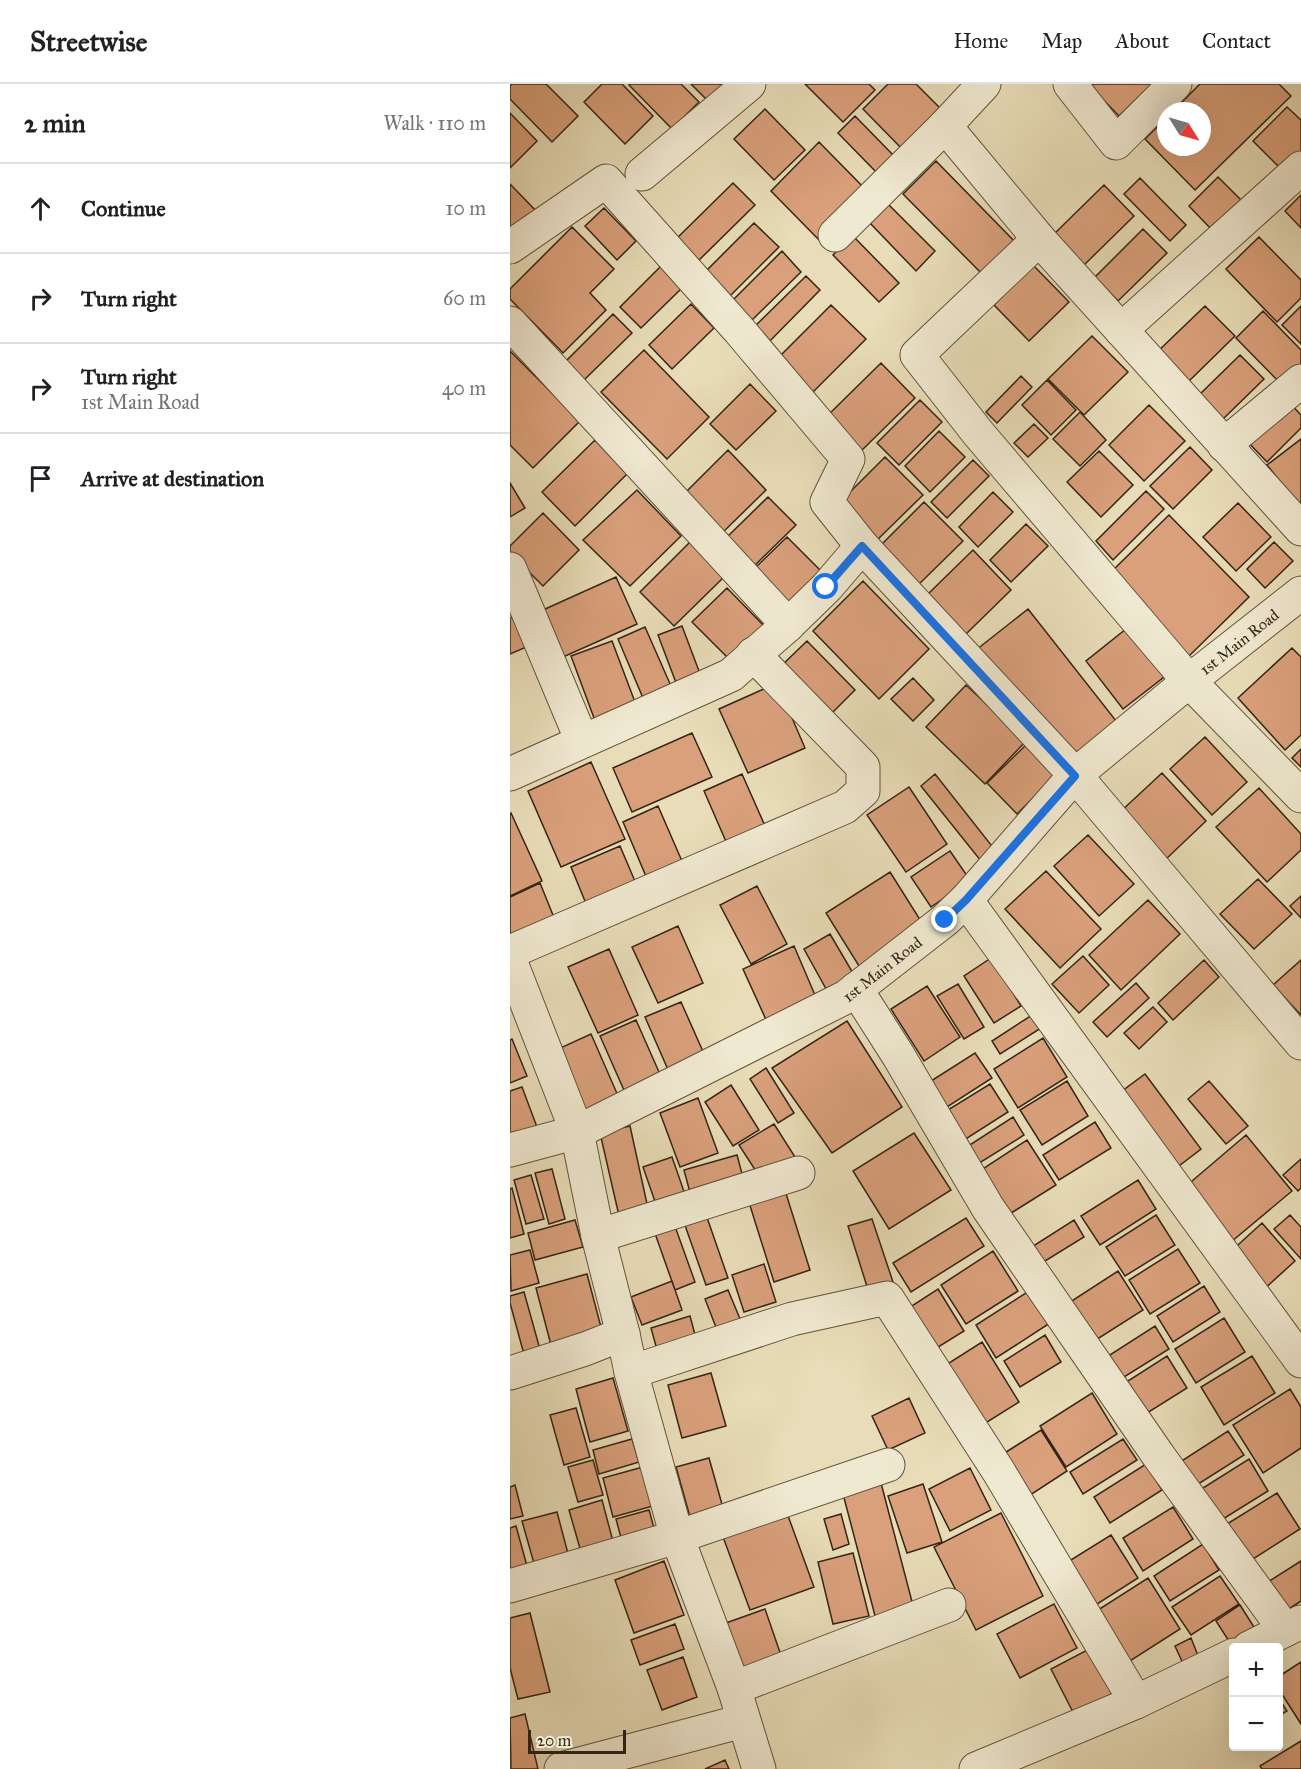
<!DOCTYPE html>
<meta charset="utf-8">
<style>
:root{--surface:#fff;--page:#f6f6f6;--text:#202124;--muted:#757577;--line:#e0e0e0}
body{margin:0;font-family:"IM FELL Great Primer",serif;background:var(--page);color:var(--text)}
.controls{position:absolute;right:18px;bottom:18px;display:grid;overflow:hidden;border-radius:6px;box-shadow:0 6px 24px #0002}
.controls button{width:54px;height:54px;display:grid;place-items:center;padding:0;border:0;border-bottom:2px solid var(--line);background:var(--surface);color:var(--text);font:30px sans-serif}
.compass{position:absolute;left:647px;top:18px;width:54px;height:54px;border-radius:50%;background:var(--surface);box-shadow:0 6px 24px #0002;rotate:127deg}
.scale{position:absolute;left:18px;bottom:15px;width:98px;box-sizing:border-box;padding-left:6px;border:3px solid #352513;border-top:0;font-size:16px;line-height:21px;white-space:nowrap;color:#352513;-webkit-text-stroke:4px #f0e9d1;paint-order:stroke}
.stop{position:absolute;width:18px;height:18px;margin:-14px;border:4px solid #1a73e8;border-radius:50%;background:#fff}
.stop.end{background:#1a73e8;border-color:#fff;box-shadow:0 2px 6px #0008}
.list{margin:0;padding:0;list-style:none}
h2{display:flex;justify-content:space-between;align-items:center;height:78px;margin:0;padding:0 24px;font-size:26px}
h2 small{font-size:20px;font-weight:400;color:var(--muted)}
.list li{display:grid;grid-template-columns:39px 1fr auto;gap:18px;align-items:center;box-sizing:border-box;height:90px;padding:0 24px;border-top:2px solid var(--line)}
.list b{display:block;font-size:22px;white-space:nowrap}
.list p{margin:0;font-size:20px;white-space:nowrap;color:var(--muted)}
.list em{font-size:20px;font-style:normal;color:var(--muted)}
.icon{flex:none;width:33px;height:33px;fill:none;stroke:currentColor;stroke-width:2;stroke-linecap:round;stroke-linejoin:round}
.map{position:relative;flex:none;width:791px;height:1685px;overflow:hidden}
header{display:flex;align-items:center;gap:36px;box-sizing:border-box;height:84px;padding:0 30px;background:var(--surface);border-bottom:2px solid var(--line)}
header strong{font-size:28px}
nav{display:flex;gap:33px;margin-inline-start:auto;font-size:21px}
main{display:flex}
aside{flex:1;background:var(--surface)}
.map>svg:first-child{display:block}
</style>
<header>
<strong>Streetwise</strong>
<nav><a>Home</a><a>Map</a><a>About</a><a>Contact</a></nav>
</header>
<main>
<aside>
<h2>2 min<small>Walk · 110 m</small></h2>
<ul class="list">
<li><svg class="icon" aria-label="ahead" viewBox="0 0 24 24"><path d="M12 20V5M6 11l6-6 6 6"/></svg><div><b>Continue</b></div><em>10 m</em></li>
<li><svg class="icon" aria-label="right" viewBox="0 0 24 24"><path d="M7 20v-9h11M14 6l5 5-5 5"/></svg><div><b>Turn right</b></div><em>60 m</em></li>
<li><svg class="icon" aria-label="right" viewBox="0 0 24 24"><path d="M7 20v-9h11M14 6l5 5-5 5"/></svg><div><b>Turn right</b><p>1st Main Road</p></div><em>40 m</em></li>
<li><svg class="icon" aria-label="arrive" viewBox="0 0 24 24"><path d="M6 21V4h12l-3 4 3 4H6"/></svg><div><b>Arrive at destination</b></div></li>
</ul>
</aside>
<div class="map">
<svg width="791" height="1685" viewBox="0 0 791 1685">
<rect width="100%" height="100%" fill="#e8ddb8"/>
<filter id="stains"><feTurbulence type="fractalNoise" baseFrequency=".00333" numOctaves="4"/><feColorMatrix values="0 0 0 0 .2 0 0 0 0 .09 0 0 0 0 .02 0 0 0 .5 -.17"/></filter>
<radialGradient id="worn" r=".72"><stop offset=".6" stop-color="#630" stop-opacity="0"/><stop offset="1" stop-color="#630" stop-opacity=".3"/></radialGradient>
<path fill="#d9a07b" stroke="#352513" stroke-width="1.5" d="M2,0H36L68,32L42,58L0,15V2Z
M92,0H112L143,32L115,60L74,18Z
M121,0H171L189,18L162,45L119,1Z
M181,0H219L200,19Z
M295,0H359L365,6L333,38Z
M378,0H406L437,31L397,70L353,25Z
M578,0H642L609,32Z
M690,0H769L781,12L685,106L635,55L656,34V63H692V27H663Z
M777,23L791,36V72L774,88L743,57Z
M255,25L295,66L264,96L224,55Z
M0,29L27,57L0,84Z
M345,32L385,73L368,90L328,49Z
M309,58L360,110L311,158L261,107Z
M426,77L511,164L478,196L393,110Z
M708,93L731,116L701,145L679,122Z
M630,94L676,141L660,157L614,110Z
M223,99L245,121L183,182L161,160Z
M0,100L30,131L0,157Z
M594,101L624,132L572,183L542,152Z
M791,111V144L775,127Z
M377,119L425,167L406,187L358,137Z
M94,124L126,157L107,176L75,142Z
M244,139L269,163L214,218L190,193Z
M62,143L104,185L80,209L96,226L53,269L0,215V205Z
M633,145L657,169L608,217L585,193Z
M342,151L389,199L369,218L323,171Z
M749,153L791,196V214L767,238L716,185Z
M272,167L291,188L240,238L221,218Z
M523,181L559,218L519,257L484,221Z
M151,182L172,204L131,244L110,223Z
M296,192L310,206L256,261L241,246Z
M181,220L204,244L162,285L139,261Z
M321,221L356,255L298,313L263,279Z
M695,222L725,252L674,302L644,271Z
M791,222V260L772,241Z
M753,227L791,266V285L774,303L726,254Z
M103,230L122,249L74,296L55,278Z
M582,252L618,288L574,331L538,295Z
M134,266L199,333L157,375L91,308Z
M0,267L70,337L23,384L0,361Z
M730,271L754,295L711,337L687,313Z
M371,279L405,314L346,372L312,337Z
M511,292L522,303L487,339L476,328Z
M537,296L566,326L541,351L512,321Z
M240,300L266,327L226,366L200,340Z
M776,315L791,331V344L757,378L735,355Z
M410,316L432,338L389,381L367,359Z
M639,321L675,357L634,397L599,361Z
M570,328L596,356L570,382L543,355Z
M524,340L538,354L518,373L504,359Z
M429,347L455,373L420,408L395,382Z
M791,355V424L757,381Z
M85,356L117,390L65,442L32,408Z
M680,363L702,386L663,425L640,402Z
M218,366L256,406L209,452L171,413Z
M589,367L623,401L591,433L557,398Z
M375,373L413,411L362,461L325,423Z
M463,376L479,392L437,434L421,418Z
M0,399L15,424L0,433Z
M127,406L171,452L120,502L73,456Z
M636,407L654,425L603,476L586,457Z
M483,408L503,428L468,463L449,443Z
M258,413L286,441L243,483L215,455Z
M414,418L453,457L402,507L364,468Z
M728,419L761,453L726,487L693,453Z
M33,429L69,466L33,502L0,469V462Z
M659,431L739,513L676,575L596,493Z
M516,440L538,462L501,498L480,476Z
M277,453L319,495L286,527L244,485Z
M181,457L215,492L164,542L130,508Z
M764,458L783,477L755,504L737,485Z
M463,466L501,506L455,551L417,511Z
M106,493L127,540L53,573L33,526Z
M353,497L419,565L369,615L303,547Z
M217,504L257,545L223,579L182,538Z
M518,525L607,638L560,673L466,566Z
M7,530L21,561L0,570V534Z
M172,542L192,595L168,604L148,551Z
M135,543L161,602L133,614L108,555Z
M616,545L654,593L613,625L576,577Z
M102,557L128,626L87,642L61,572Z
M297,557L345,606L316,635L267,586Z
M782,564L791,573V651L775,666L728,614Z
M403,594L424,616L403,637L381,615Z
M267,599L295,664L238,689L209,625Z
M456,601L516,657L475,700L416,643Z
M182,649L202,693L122,728L103,684Z
M695,653L737,698L702,731L660,685Z
M519,658L549,688L507,730L477,699Z
M791,665V683L782,674Z
M81,678L115,755L51,783L18,707Z
M652,689L696,737L654,777L609,729Z
M232,690L259,751L221,769L194,707Z
M425,690L489,771L475,782L411,702Z
M399,703L437,760L396,788L357,731Z
M749,704L791,750V766L757,798L706,743Z
M148,722L175,784L138,797L113,738Z
M1,729L32,797L0,812V730Z
M578,751L624,800L589,832L544,782Z
M110,762L127,802L77,822L61,783Z
M440,767L460,796L421,823L401,793Z
M536,787L591,845L550,884L495,825Z
M380,788L414,842L349,882L316,829Z
M748,795L782,830L744,865L710,830Z
M30,799L47,841L4,856L0,848V813Z
M247,802L277,860L241,880L210,821Z
M791,812V834L780,822Z
M638,816L670,850L611,906L579,871Z
M168,842L193,899L148,919L122,863Z
M320,850L347,896L320,912L294,865Z
M284,862L308,918L258,940L233,885Z
M99,865L128,931L88,949L58,883Z
M573,872L599,901L569,929L542,900Z
M481,874L511,922L484,939L454,892Z
M694,876L709,893L663,936L648,919Z
M791,876V931L763,901Z
M626,899L639,914L597,953L583,938Z
M448,900L474,943L454,955L427,912Z
M417,902L450,953L414,977L381,925Z
M171,918L195,972L159,988L135,933Z
M643,923L657,938L629,965L614,949Z
M522,931L531,944L490,970L482,957Z
M126,936L153,997L117,1013L90,952Z
M337,937L392,1023L322,1069L262,984Z
M81,950L109,1014L76,1028L48,965Z
M533,954L557,993L508,1024L484,985Z
M2,955L17,992L0,999V956Z
M465,969L482,994L437,1023L421,997Z
M256,984L284,1029L268,1039L240,995Z
M635,990L691,1065L661,1088L604,1013Z
M557,997L578,1032L532,1061L510,1026Z
M699,997L738,1042L716,1060L678,1015Z
M480,1000L498,1028L451,1058L433,1029Z
M221,1001L249,1046L223,1062L195,1018Z
M12,1003L27,1043L0,1054V1007Z
M188,1014L208,1069L170,1083L150,1029Z
M503,1033L514,1051L463,1083L452,1066Z
M585,1038L601,1064L549,1096L533,1071Z
M264,1040L285,1073L251,1095L229,1061Z
M120,1042L139,1129L110,1136L90,1049Z
M404,1049L441,1106L379,1145L343,1087Z
M736,1051L782,1107L721,1158L675,1103Z
M517,1056L546,1101L490,1136L462,1092Z
M227,1071L235,1101L182,1116L174,1086Z
M162,1073L178,1119L149,1129L133,1083Z
M791,1075V1104L788,1107L773,1091Z
M42,1085L55,1135L39,1140L25,1089Z
M21,1091L34,1135L16,1140L4,1096Z
M628,1096L646,1125L590,1161L571,1132Z
M273,1100L300,1186L264,1198L237,1112Z
M2,1104L14,1150L0,1154V1105Z
M193,1122L218,1194L196,1201L171,1130Z
M646,1131L665,1161L615,1192L596,1163Z
M780,1131L791,1143V1175L764,1145Z
M162,1134L185,1198L165,1206L142,1141Z
M456,1134L474,1162L401,1208L383,1179Z
M362,1135L385,1204L360,1212L338,1142Z
M65,1136L73,1163L25,1176L18,1149Z
M564,1136L574,1153L527,1182L517,1166Z
M752,1139L785,1177L752,1207L718,1170Z
M668,1165L690,1199L640,1230L619,1196Z
M20,1166L29,1199L1,1207L0,1171Z
M483,1167L508,1207L456,1240L431,1201Z
M254,1180L266,1218L234,1228L222,1191Z
M608,1187L633,1226L578,1261L554,1222Z
M77,1190L92,1247L41,1261L26,1204Z
M162,1197L172,1226L132,1241L121,1213Z
M694,1202L710,1228L663,1258L647,1232Z
M428,1205L454,1247L417,1270L391,1229Z
M218,1206L233,1242L209,1251L195,1215Z
M519,1207L540,1239L486,1274L466,1241Z
M14,1208L31,1269L15,1274L0,1219V1212Z
M180,1232L188,1262L149,1273L141,1244Z
M714,1234L735,1268L686,1299L665,1265Z
M645,1242L659,1265L606,1298L592,1276Z
M535,1251L551,1278L510,1303L494,1277Z
M472,1258L509,1318L466,1345L428,1286Z
M657,1272L677,1304L626,1336L607,1304Z
M742,1272L765,1309L714,1341L691,1303Z
M201,1289L216,1342L172,1354L158,1301Z
M103,1294L118,1347L80,1358L66,1305Z
M780,1305L791,1323V1364L753,1389L723,1341Z
M582,1309L607,1350L556,1383L530,1342Z
M399,1314L415,1349L378,1366L362,1332Z
M66,1324L80,1373L54,1381L40,1331Z
M531,1346L557,1387L511,1417L485,1375Z
M718,1347L734,1371L682,1404L667,1380Z
M122,1355L129,1378L89,1390L83,1366Z
M613,1355L627,1376L573,1410L560,1388Z
M199,1374L215,1431L182,1440L166,1383Z
M739,1375L758,1407L705,1440L685,1409Z
M83,1376L93,1411L68,1418L58,1383Z
M636,1380L652,1406L600,1439L584,1413Z
M133,1383L143,1422L103,1433L93,1394Z
M460,1384L481,1426L440,1447L419,1405Z
M371,1399L406,1533L368,1543L333,1410Z
M413,1400L432,1458L397,1469L378,1412Z
M5,1401L13,1432L0,1435V1403Z
M767,1409L790,1445L740,1477L717,1440Z
M92,1416L105,1465L73,1475L59,1426Z
M663,1423L683,1455L633,1487L613,1454Z
M139,1426L147,1455L114,1465L106,1435Z
M47,1428L61,1481L27,1490L12,1437Z
M277,1429L304,1503L240,1526L213,1453Z
M491,1429L533,1512L466,1546L424,1463Z
M331,1430L339,1460L323,1466L314,1435Z
M6,1442L17,1482L0,1487V1444Z
M601,1451L628,1494L584,1522L556,1479Z
M693,1460L709,1486L660,1517L644,1492Z
M343,1469L359,1532L323,1540L308,1478Z
M154,1477L174,1531L124,1549L105,1496Z
M791,1477V1517L768,1532L750,1503Z
M710,1492L729,1520L681,1551L662,1523Z
M638,1494L670,1545L620,1577L588,1526Z
M544,1520L567,1564L510,1594L487,1550Z
M730,1521L749,1551L724,1565L706,1537Z
M255,1525L274,1580L236,1594L216,1539Z
M20,1529L40,1608L8,1615L0,1584V1534Z
M165,1540L174,1565L130,1581L121,1556Z
M681,1554L691,1579L676,1586L665,1562Z
M583,1563L607,1610L565,1632L541,1585Z
M173,1573L187,1613L152,1626L137,1586Z
M791,1578V1640L768,1604V1593Z
M768,1613L777,1627L768,1632Z
M15,1630L28,1685H1L0,1634Z
M791,1657V1685H752L750,1682Z
M215,1676L219,1685H195Z"/>
<g fill="none" stroke-linecap="round" stroke-linejoin="round">
<defs>
<g id="minor">
<path d="M560,0L606,59L665,0"/>
<path d="M435,42L529,155L791,445"/>
<path d="M132,90L239,0"/>
<path d="M325,151L435,42L474,0"/>
<path d="M529,155L407,271L468,349L679,597L791,712"/>
<path d="M0,163L96,97L229,246L338,375L317,418L352,462"/>
<path d="M0,239L278,541"/>
<path d="M611,246L791,84"/>
<path d="M714,361L791,297"/>
<path d="M0,485L72,657"/>
<path d="M0,690L221,591L278,541L317,503L352,462L565,691L791,959"/>
<path d="M456,816L791,1277"/>
<path d="M0,868L335,723L353,707V683L243,570"/>
<path d="M0,876L67,1048L88,1152L113,1250L121,1288L167,1453L224,1604L249,1685"/>
<path d="M346,905L388,971L478,1124L648,1371L775,1546"/>
<path id="s1" d="M0,1066L67,1048L336,913L435,836L456,816L565,691L679,597L791,509"/>
<path d="M88,1152L288,1089"/>
<path d="M121,1288L282,1235L377,1214L489,1388L626,1618"/>
<path d="M0,1289L75,1265L113,1250"/>
<path d="M0,1502L167,1453L378,1381"/>
<path d="M739,1564L791,1538"/>
<path d="M224,1604L439,1521"/>
<path d="M51,1685L233,1637"/>
<path d="M466,1685L626,1618L724,1571"/>
</g>
</defs>
<use href="#minor" stroke="#62533c" stroke-width="35"/>
<use href="#minor" stroke="#f0e9d1" stroke-width="33"/>
</g>
<g fill="none" stroke-linecap="round" stroke-linejoin="round">
<path stroke="#1a73e8" stroke-width="8" d="M316,503L352,462L565,692L456,816L435,836"/>
</g>
<g text-anchor="middle" dominant-baseline="central" stroke-width="6" stroke-linejoin="round" paint-order="stroke">
<g font-size="16" fill="#352513" stroke="#f0e9d1">
<text stroke="none"><textPath href="#s1" startOffset="902">1st Main Road</textPath></text>
<text stroke="none"><textPath href="#s1" startOffset="416">1st Main Road</textPath></text>
</g>
</g>
<rect width="100%" height="100%" filter="url(#stains)"/>
<rect width="100%" height="100%" fill="url(#worn)"/>
</svg>
<div class="controls">
<button>+</button>
<button>−</button>
</div>
<svg class="compass" viewBox="-18 -18 36 36"><path d="M0-13l5 13h-10z" fill="#e53935"/><path d="M0 13l5-13h-10z" fill="#757577"/></svg>
<div class="scale">20 m</div>
<div class="stop" style="left:316px;top:503px"></div>
<div class="stop end" style="left:435px;top:836px"></div>
</div>
</main>
